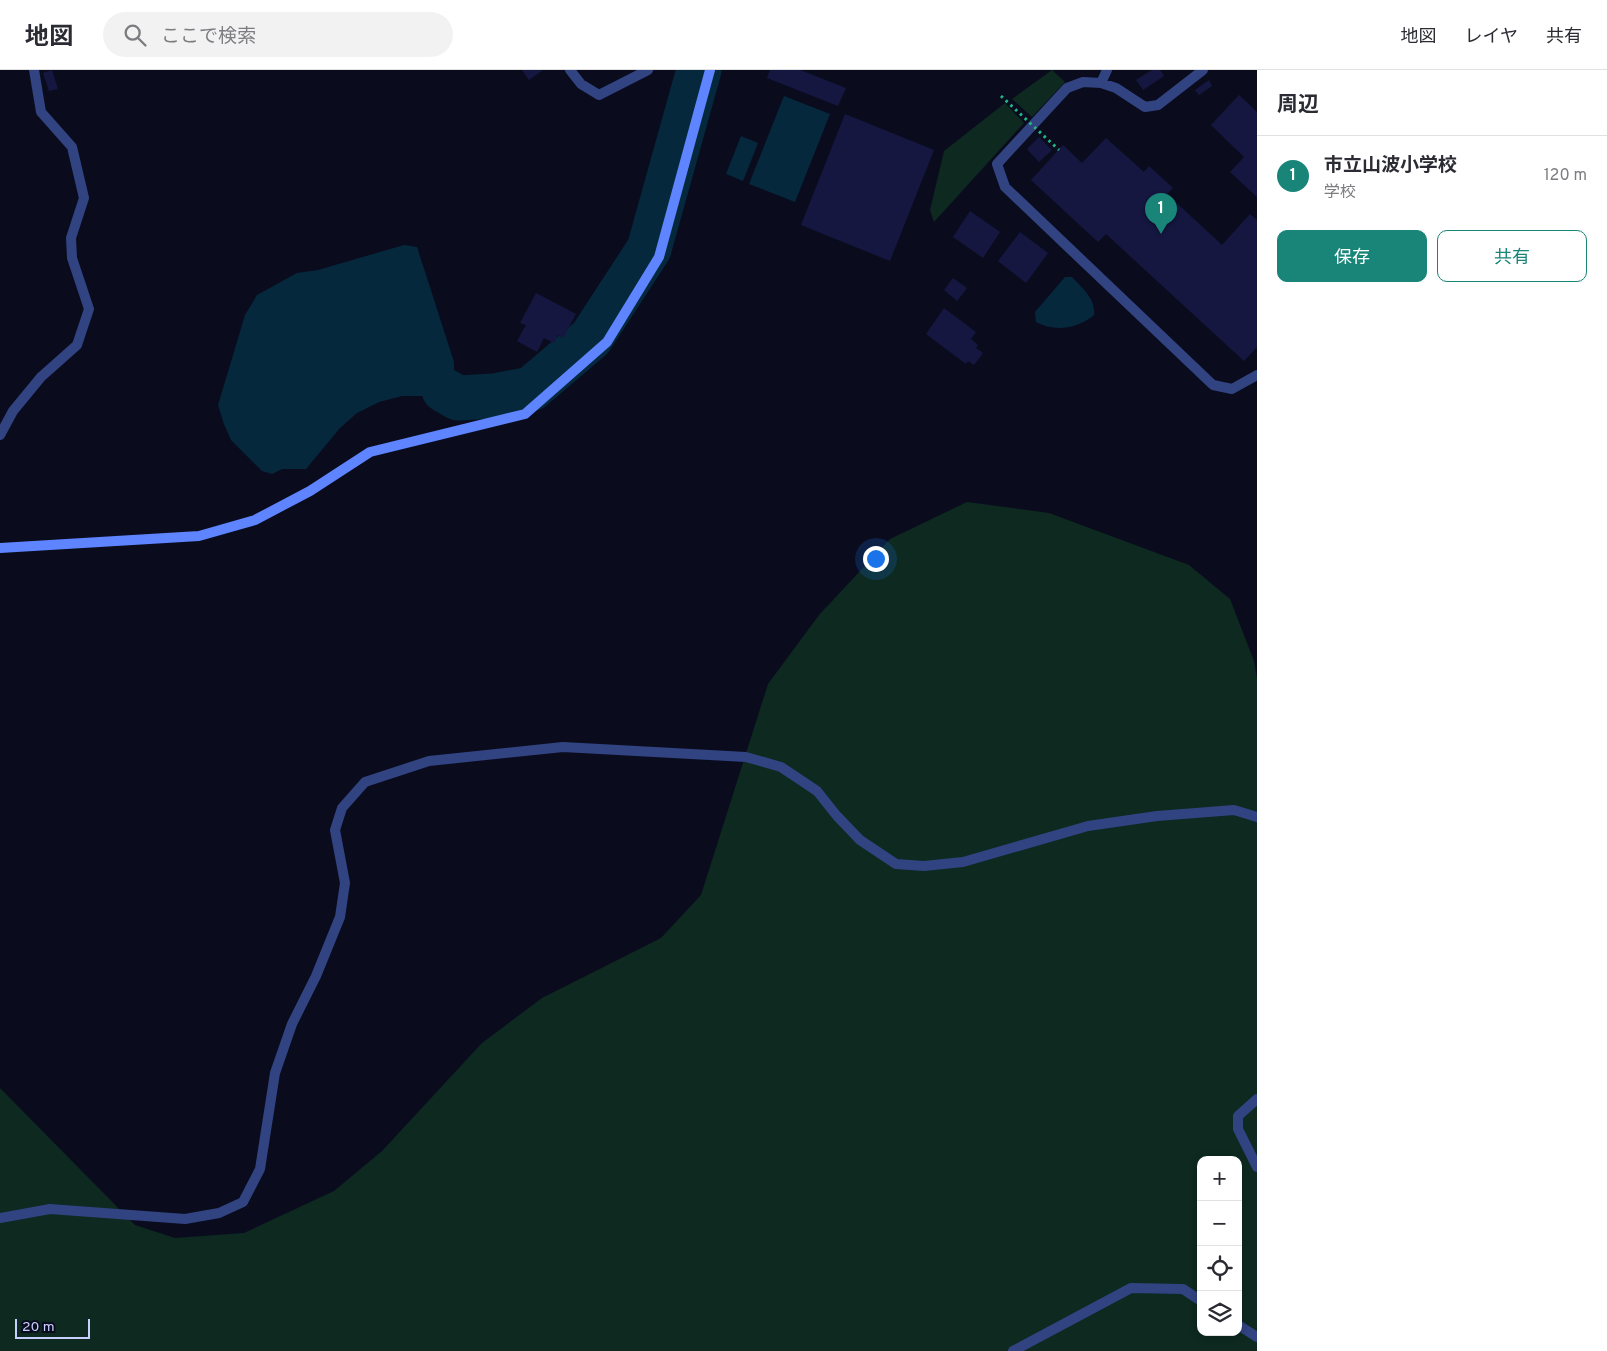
<!DOCTYPE html>
<html lang="ja">
<meta charset="utf-8">
<style>
:root{--surface:#fff;--page:#f2f2f3;--text:#2b2b33;--muted:#7c7c81;--line:#e1e1e2;--accent:#188578}
body{margin:0;font-family:Overpass,"Noto Sans JP",sans-serif;background:var(--page);color:var(--text)}
.controls{position:absolute;right:15px;bottom:15px;display:grid;overflow:hidden;border-radius:10px;box-shadow:0 2px 8px #0003}
.controls button{width:45px;height:45px;display:grid;place-items:center;padding:0;border:0;border-bottom:1px solid var(--line);background:var(--surface);color:var(--text);font:25px sans-serif}
.scale{position:absolute;left:15px;bottom:12px;width:75px;box-sizing:border-box;padding-left:5px;border:2px solid #c7cfff;border-top:0;font-size:14px;line-height:18px;white-space:nowrap;color:#c7cfff;-webkit-text-stroke:4px #0a0c1e;paint-order:stroke}
.you{position:absolute;left:875px;top:488px;width:18px;height:18px;margin:-12px;border:4px solid #fff;border-radius:50%;background:#1a73e8;box-shadow:0 0 0 8px #1a73e833}
.badge{display:grid;place-items:center;width:32px;height:32px;border-radius:50%;background:var(--accent);color:#fff;font-size:16px;font-weight:700}
.pin{position:absolute;translate:-50% -41px;filter:drop-shadow(0 1px 2px #0008)}
.pin::after{content:'';position:absolute;top:26px;width:18px;height:15px;background:inherit;clip-path:polygon(0 0,100% 0,50% 100%)}
.list{margin:0;padding:0;list-style:none}
h2{display:flex;justify-content:space-between;align-items:center;height:65px;margin:0;padding:0 20px;font-size:21px}
h2 small{font-size:16px;font-weight:400;color:var(--muted)}
.list li{display:grid;grid-template-columns:32px 1fr auto;gap:15px;align-items:center;box-sizing:border-box;height:80px;padding:0 20px;border-top:1px solid var(--line)}
.list b{display:block;font-size:19px;white-space:nowrap}
.list p{margin:0;font-size:16px;white-space:nowrap;color:var(--muted)}
.list em{font-size:16px;font-style:normal;color:var(--muted)}
.actions{display:flex;gap:10px;padding:15px 20px}
.actions a{flex:1;padding:11px 0;border:1px solid var(--accent);border-radius:10px;text-align:center;font-size:18px;color:var(--accent)}
.actions .main{background:var(--accent);color:#fff}
.icon{flex:none;width:28px;height:28px;fill:none;stroke:currentColor;stroke-width:2;stroke-linecap:round;stroke-linejoin:round}
.map{position:relative;flex:none;width:1257px;height:1281px;overflow:hidden}
header{display:flex;align-items:center;gap:30px;box-sizing:border-box;height:70px;padding:0 25px;background:var(--surface);border-bottom:1px solid var(--line)}
header strong{font-size:24px}
nav{display:flex;gap:28px;margin-inline-start:auto;font-size:18px}
.search{width:350px;height:45px;background:var(--page);display:flex;align-items:center;gap:12px;box-sizing:border-box;padding:0 18px;border-radius:28px;color:var(--muted);font-size:19px}
main{display:flex}
aside{flex:1;background:var(--surface)}
.map>svg:first-child{display:block}
</style>
<header>
<strong>地図</strong>
<div class="search"><svg class="icon" aria-label="search" viewBox="0 0 24 24"><circle cx="10" cy="10" r="6"/><path d="M15 15l6 6"/></svg>ここで検索</div>
<nav><a>地図</a><a>レイヤ</a><a>共有</a></nav>
</header>
<main>
<div class="map">
<svg width="1257" height="1281" viewBox="0 0 1257 1281">
<rect width="100%" height="100%" fill="#0a0c1e"/>
<path fill="#0d2920" fill-rule="evenodd" d="M1052,0L1065,12L1032,47L1012,29Z
M1005,33L1024,53L934,152L930,140L944,81Z
M967,432L1049,443L1189,495L1230,529L1254,591L1257,608V1281H0V1018L135,1155L175,1168L244,1163L334,1121L382,1081L482,973L542,928L661,868L701,825L768,614L819,545L890,469ZM1201,1090H1238V1262H1201Z"/>
<path fill="#05283d" d="M784,26L830,44L795,132L749,114Z
M741,66L758,73L743,111L726,104Z
M404,175L417,177L454,292V308L444,320L433,326H402L379,332L357,343L340,358L306,399H282L272,404L262,401L231,370L224,354L218,335L245,245L257,225L297,203L318,200Z
M1065,207H1072C1082,218 1096,229 1094,245C1078,259 1054,262 1036,252L1035,242Z"/>
<g fill="none" stroke-linecap="round" stroke-linejoin="round">
<path stroke="#05283d" stroke-width="45" d="M444,320L458,328L494,326L531,319L591,268L649,179L699,0"/>
</g>
<path fill="#151741" d="M52,0L58,19L49,21L43,3Z
M522,0H543L529,10Z
M770,0H800L846,18L838,36L767,8Z
M1152,0H1160L1164,6L1143,20L1136,10Z
M1209,10L1212,16L1199,25L1195,20Z
M1239,25L1257,42V127L1230,102L1244,87L1211,55Z
M845,44L934,80L890,191L801,155Z
M1039,67L1052,80L1039,92L1027,79Z
M1106,68L1144,102L1149,96L1173,118L1167,124L1222,175L1250,144L1257,150V277L1244,291L1106,164L1098,172L1031,110L1063,75L1082,93Z
M970,141L1000,162L983,188L953,167Z
M1020,162L1048,183L1026,213L998,191Z
M953,208L967,218L957,231L944,220Z
M536,223L576,244L563,268L558,265L554,273L544,268L537,282L517,271L526,255L520,253Z
M944,238L976,262L971,269L978,275L976,278L983,283L974,295L968,291L966,294L926,264Z"/>
<g fill="none" stroke-linecap="round" stroke-linejoin="round">
<path stroke="#314381" stroke-width="10" d="M570,0L581,14L599,25L648,0
M1203,0L1158,35L1145,37L1116,18L1101,13L1083,12L1067,18L997,94L1005,117L1213,315L1232,319L1257,305
M1101,13L1107,0
M0,365L13,341L41,307L77,275L89,239L72,188L71,168L84,128L72,77L41,42L34,0
M1257,1029L1238,1046V1059L1257,1097
M0,1148L50,1139L185,1149L219,1143L243,1132L260,1099L275,1003L292,954L316,906L340,847L345,813L335,760L342,738L365,712L429,691L563,677L746,687L781,697L817,721L837,746L860,770L896,794L924,796L963,792L1088,756L1157,746L1234,740L1257,747
M1238,1255L1257,1267
M1013,1281L1131,1218L1183,1219L1201,1231"/>
<path stroke="#5e84ff" stroke-width="10" d="M0,478L199,466L255,450L310,421L370,382L525,344L607,272L659,187L710,0"/>
<path stroke="#23b788" stroke-width="3" stroke-dasharray="2.5 4" stroke-linecap="butt" d="M1001,26L1059,80"/>
</g>
</svg>
<div class="controls">
<button>+</button>
<button>−</button>
<button><svg class="icon" aria-label="locate" viewBox="0 0 24 24"><circle cx="12" cy="12" r="6"/><path d="M12 2v4M12 18v4M2 12h4M18 12h4"/></svg></button>
<button><svg class="icon" aria-label="layers" viewBox="0 0 24 24"><path d="M12 4l9 5-9 5-9-5zM3 14l9 5 9-5"/></svg></button>
</div>
<div class="scale">20 m</div>
<div class="you"></div>
<div class="pin badge" style="left:1161px;top:164px">1</div>
</div>
<aside>
<h2>周辺<small></small></h2>
<ul class="list">
<li><span class="badge">1</span><div><b>市立山波小学校</b><p>学校</p></div><em>120 m</em></li>
</ul>
<div class="actions"><a class="main">保存</a><a>共有</a></div>
</aside>
</main>
